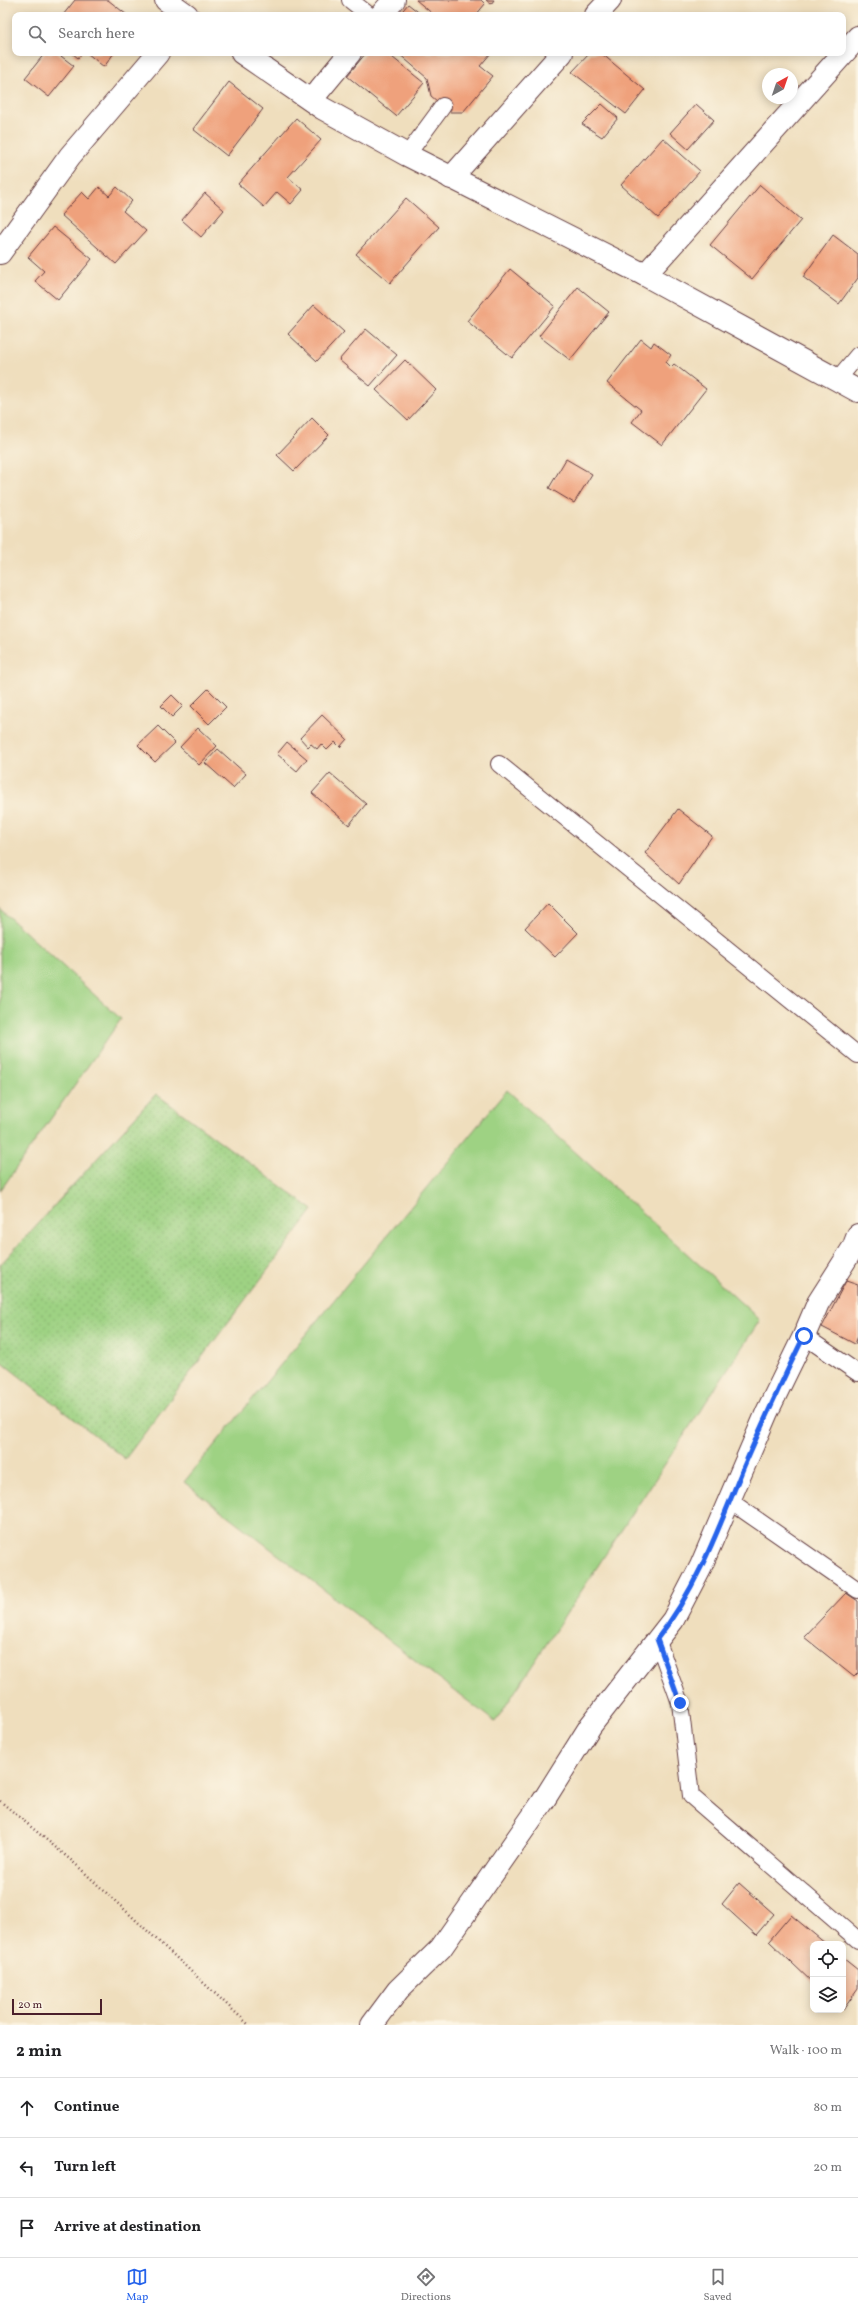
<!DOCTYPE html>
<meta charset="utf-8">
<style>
:root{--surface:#fff;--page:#f2f2f2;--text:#202124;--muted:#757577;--line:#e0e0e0;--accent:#2563eb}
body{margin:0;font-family:Vollkorn,serif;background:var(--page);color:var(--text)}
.controls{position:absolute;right:12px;bottom:12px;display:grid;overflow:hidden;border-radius:8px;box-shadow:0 2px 10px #0003}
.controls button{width:36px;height:36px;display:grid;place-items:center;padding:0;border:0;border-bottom:1px solid var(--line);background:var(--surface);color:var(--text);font:20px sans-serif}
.compass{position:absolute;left:762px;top:68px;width:36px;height:36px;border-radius:50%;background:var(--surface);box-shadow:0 2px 10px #0003;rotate:40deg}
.scale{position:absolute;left:12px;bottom:10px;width:90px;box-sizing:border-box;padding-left:4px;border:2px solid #4a1f2b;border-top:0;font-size:11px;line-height:14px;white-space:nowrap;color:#4a1f2b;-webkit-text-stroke:3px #fcf5e5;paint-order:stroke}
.stop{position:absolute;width:12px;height:12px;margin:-9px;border:3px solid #2563eb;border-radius:50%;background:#fff}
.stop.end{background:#2563eb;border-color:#fff;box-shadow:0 1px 4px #0008}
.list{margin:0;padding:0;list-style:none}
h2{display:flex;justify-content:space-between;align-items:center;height:52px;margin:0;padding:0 16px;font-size:17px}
h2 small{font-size:13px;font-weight:400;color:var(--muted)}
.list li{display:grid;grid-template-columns:26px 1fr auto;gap:12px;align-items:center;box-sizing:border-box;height:60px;padding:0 16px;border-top:1px solid var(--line)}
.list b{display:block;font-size:15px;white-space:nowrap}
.list em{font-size:13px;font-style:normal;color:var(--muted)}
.icon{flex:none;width:22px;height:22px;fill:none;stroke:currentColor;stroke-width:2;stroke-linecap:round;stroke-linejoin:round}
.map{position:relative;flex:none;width:858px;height:2025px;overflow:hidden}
.search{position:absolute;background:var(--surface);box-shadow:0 2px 10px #0003;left:12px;right:12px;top:12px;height:44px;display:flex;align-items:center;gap:10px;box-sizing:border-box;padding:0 14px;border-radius:8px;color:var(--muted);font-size:15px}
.sheet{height:232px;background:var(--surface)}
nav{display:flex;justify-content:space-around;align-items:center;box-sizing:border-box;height:56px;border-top:1px solid var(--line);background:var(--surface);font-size:11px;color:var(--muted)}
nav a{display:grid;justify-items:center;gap:2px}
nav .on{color:var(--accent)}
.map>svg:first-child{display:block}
</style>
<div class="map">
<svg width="858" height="2025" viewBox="0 0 858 2025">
<defs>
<pattern id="grass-dots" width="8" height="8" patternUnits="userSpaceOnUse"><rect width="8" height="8" fill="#9ed283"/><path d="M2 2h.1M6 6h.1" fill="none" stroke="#8ab471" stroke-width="1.8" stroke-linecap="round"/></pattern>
</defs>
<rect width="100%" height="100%" fill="#fcf5e5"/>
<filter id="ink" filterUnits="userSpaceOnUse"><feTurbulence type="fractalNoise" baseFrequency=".025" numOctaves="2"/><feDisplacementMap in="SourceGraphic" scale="8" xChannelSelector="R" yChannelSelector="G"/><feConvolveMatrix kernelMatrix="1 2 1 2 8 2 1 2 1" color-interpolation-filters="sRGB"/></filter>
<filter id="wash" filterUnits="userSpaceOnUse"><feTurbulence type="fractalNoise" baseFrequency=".012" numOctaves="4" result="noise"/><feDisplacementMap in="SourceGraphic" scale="16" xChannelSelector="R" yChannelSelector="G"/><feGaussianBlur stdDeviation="0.9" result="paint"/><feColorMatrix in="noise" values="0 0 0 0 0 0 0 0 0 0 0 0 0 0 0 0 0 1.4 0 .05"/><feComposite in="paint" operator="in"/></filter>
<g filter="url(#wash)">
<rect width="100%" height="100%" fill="#efdebd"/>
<path fill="url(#grass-dots)" stroke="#747857" d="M156,1094L313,1210L125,1459L0,1361V1265Z"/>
<path fill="#9ed283" stroke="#747857" d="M0,909L121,1019L0,1191Z
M507,1090L760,1320L495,1722L184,1482Z"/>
<g id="blocks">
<path fill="#efa17c" d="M75,0H108L127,15H63Z
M416,0H481L485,4L476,15H434Z
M486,0H494L491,4Z
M408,4L422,15H399Z
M45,53H57L74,66L49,97L25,78Z
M72,53H82L78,58Z
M87,53H114L104,67Z
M366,53H387L424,83L396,116L347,76Z
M398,53H491L480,66L493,76L463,112H450L431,96L427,78Z
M590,53H601L645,90L626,114L572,72Z
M229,82L263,109L227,156L193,129Z
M602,104L618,118L602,137L582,124Z
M696,104L714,120L688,149L670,133Z
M296,118L321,140L288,177L303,190L291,204L277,192L264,207L238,184Z
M663,138L700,171L658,218L621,185Z
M760,185L801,220L752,279L710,245Z
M99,187L109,196L117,187L132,201L123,211L146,231L116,264L61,215L82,192L89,199Z
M205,193L224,210L201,237L182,220Z
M406,198L439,227L390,283L356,254Z
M53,227L92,259L58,300L35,281L44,271L28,257Z
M833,235L858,254V278L839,304L803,277Z
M510,269L555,306L512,358L467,321Z
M578,287L609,312L570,360L539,336Z
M314,305L344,332L317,361L288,334Z
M366,329L397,355L370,386L339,360Z
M641,339L651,347L654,342L671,355L666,362L671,367L674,364L706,389L662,445L632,422L641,410L607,383Z
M405,360L436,390L408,420L376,390Z
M312,418L329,435L294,471L277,455Z
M566,459L592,474L574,503L549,488Z
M208,689L226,707L209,724L191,706Z
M172,695L183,706L172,717L161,706Z
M322,715L347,739L340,747L335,742L327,750L321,744L317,749L311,744L308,747L300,738Z
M158,726L175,743L155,762L138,745Z
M198,728L217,746L199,765L180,747Z
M287,742L307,759L297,771L277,754Z
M218,749L246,774L233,788L205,763Z
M330,773L366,804L349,825L312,793Z
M678,809L712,836L679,884L645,853Z
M548,903L578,933L555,957L525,928Z
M846,1281L858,1285V1336L855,1344L822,1327Z
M846,1593L858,1601V1673L854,1677L804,1637Z
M739,1883L774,1914L756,1935L722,1904Z
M791,1915L826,1944H813V1983L769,1941Z
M843,1958L858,1970V1989L843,2010Z"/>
</g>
</g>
<g filter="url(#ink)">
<use href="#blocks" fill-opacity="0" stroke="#633c41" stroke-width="1"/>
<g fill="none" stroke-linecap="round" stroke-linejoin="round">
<defs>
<path id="service" d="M350,0L369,15
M407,155L443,106
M837,380L858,355
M499,764L858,1055
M804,1336L858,1373
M730,1501L858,1590
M657,1639L680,1703L691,1796L858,1940"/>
<path id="minor" d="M381,15L394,0
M596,15L610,0
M311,100L350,53
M451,178L562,53
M0,253L70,156L158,53
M645,275L858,37
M372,2025L398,1990L441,1948L542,1803L591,1725L673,1620L701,1566L767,1412L804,1336L818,1303L853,1248L858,1235"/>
<path id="tertiary" d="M166,0L187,15
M242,53L322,108L407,155L645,275L858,391"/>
</defs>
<use href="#service" stroke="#633c41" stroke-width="18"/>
<use href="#minor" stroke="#633c41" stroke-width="24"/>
<use href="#tertiary" stroke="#633c41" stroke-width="24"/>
<path stroke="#633c41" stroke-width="2.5" stroke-dasharray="1 3" stroke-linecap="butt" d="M0,1801L72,1861L249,2025"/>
<use href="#service" stroke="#fff" stroke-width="16"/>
<use href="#minor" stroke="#fff" stroke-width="22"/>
<use href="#tertiary" stroke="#fff" stroke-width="22"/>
</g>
</g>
<g fill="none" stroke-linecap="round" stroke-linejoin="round" filter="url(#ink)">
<path stroke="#2563eb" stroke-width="5" d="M680,1703L657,1639C697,1589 720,1525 744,1466C763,1422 783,1379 804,1336"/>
</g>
</svg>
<div class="controls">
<button><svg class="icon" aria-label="locate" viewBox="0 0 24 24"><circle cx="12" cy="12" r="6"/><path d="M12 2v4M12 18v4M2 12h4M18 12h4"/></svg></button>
<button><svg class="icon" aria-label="layers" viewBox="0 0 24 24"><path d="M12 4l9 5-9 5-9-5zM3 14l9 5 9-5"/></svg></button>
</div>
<svg class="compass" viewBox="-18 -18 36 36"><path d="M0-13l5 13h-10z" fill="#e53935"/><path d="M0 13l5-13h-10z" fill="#757577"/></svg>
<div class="scale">20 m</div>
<div class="stop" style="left:804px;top:1336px"></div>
<div class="stop end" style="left:680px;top:1703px"></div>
<div class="search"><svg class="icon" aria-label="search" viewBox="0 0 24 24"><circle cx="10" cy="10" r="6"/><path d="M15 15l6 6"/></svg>Search here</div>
</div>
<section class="sheet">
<h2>2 min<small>Walk · 100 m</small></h2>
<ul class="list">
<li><svg class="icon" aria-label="ahead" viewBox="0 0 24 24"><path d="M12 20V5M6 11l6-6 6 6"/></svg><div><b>Continue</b></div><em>80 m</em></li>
<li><svg class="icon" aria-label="left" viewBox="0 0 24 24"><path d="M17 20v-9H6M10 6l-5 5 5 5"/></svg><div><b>Turn left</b></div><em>20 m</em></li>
<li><svg class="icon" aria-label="arrive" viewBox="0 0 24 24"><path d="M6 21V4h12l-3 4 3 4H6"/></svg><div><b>Arrive at destination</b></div></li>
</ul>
</section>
<nav>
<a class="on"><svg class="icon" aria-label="map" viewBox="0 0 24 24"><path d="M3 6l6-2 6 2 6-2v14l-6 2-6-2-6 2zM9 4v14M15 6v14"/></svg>Map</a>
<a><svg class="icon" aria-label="directions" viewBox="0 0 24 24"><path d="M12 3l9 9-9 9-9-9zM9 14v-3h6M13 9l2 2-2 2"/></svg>Directions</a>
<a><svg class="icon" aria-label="saved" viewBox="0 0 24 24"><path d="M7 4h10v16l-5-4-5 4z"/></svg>Saved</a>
</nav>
